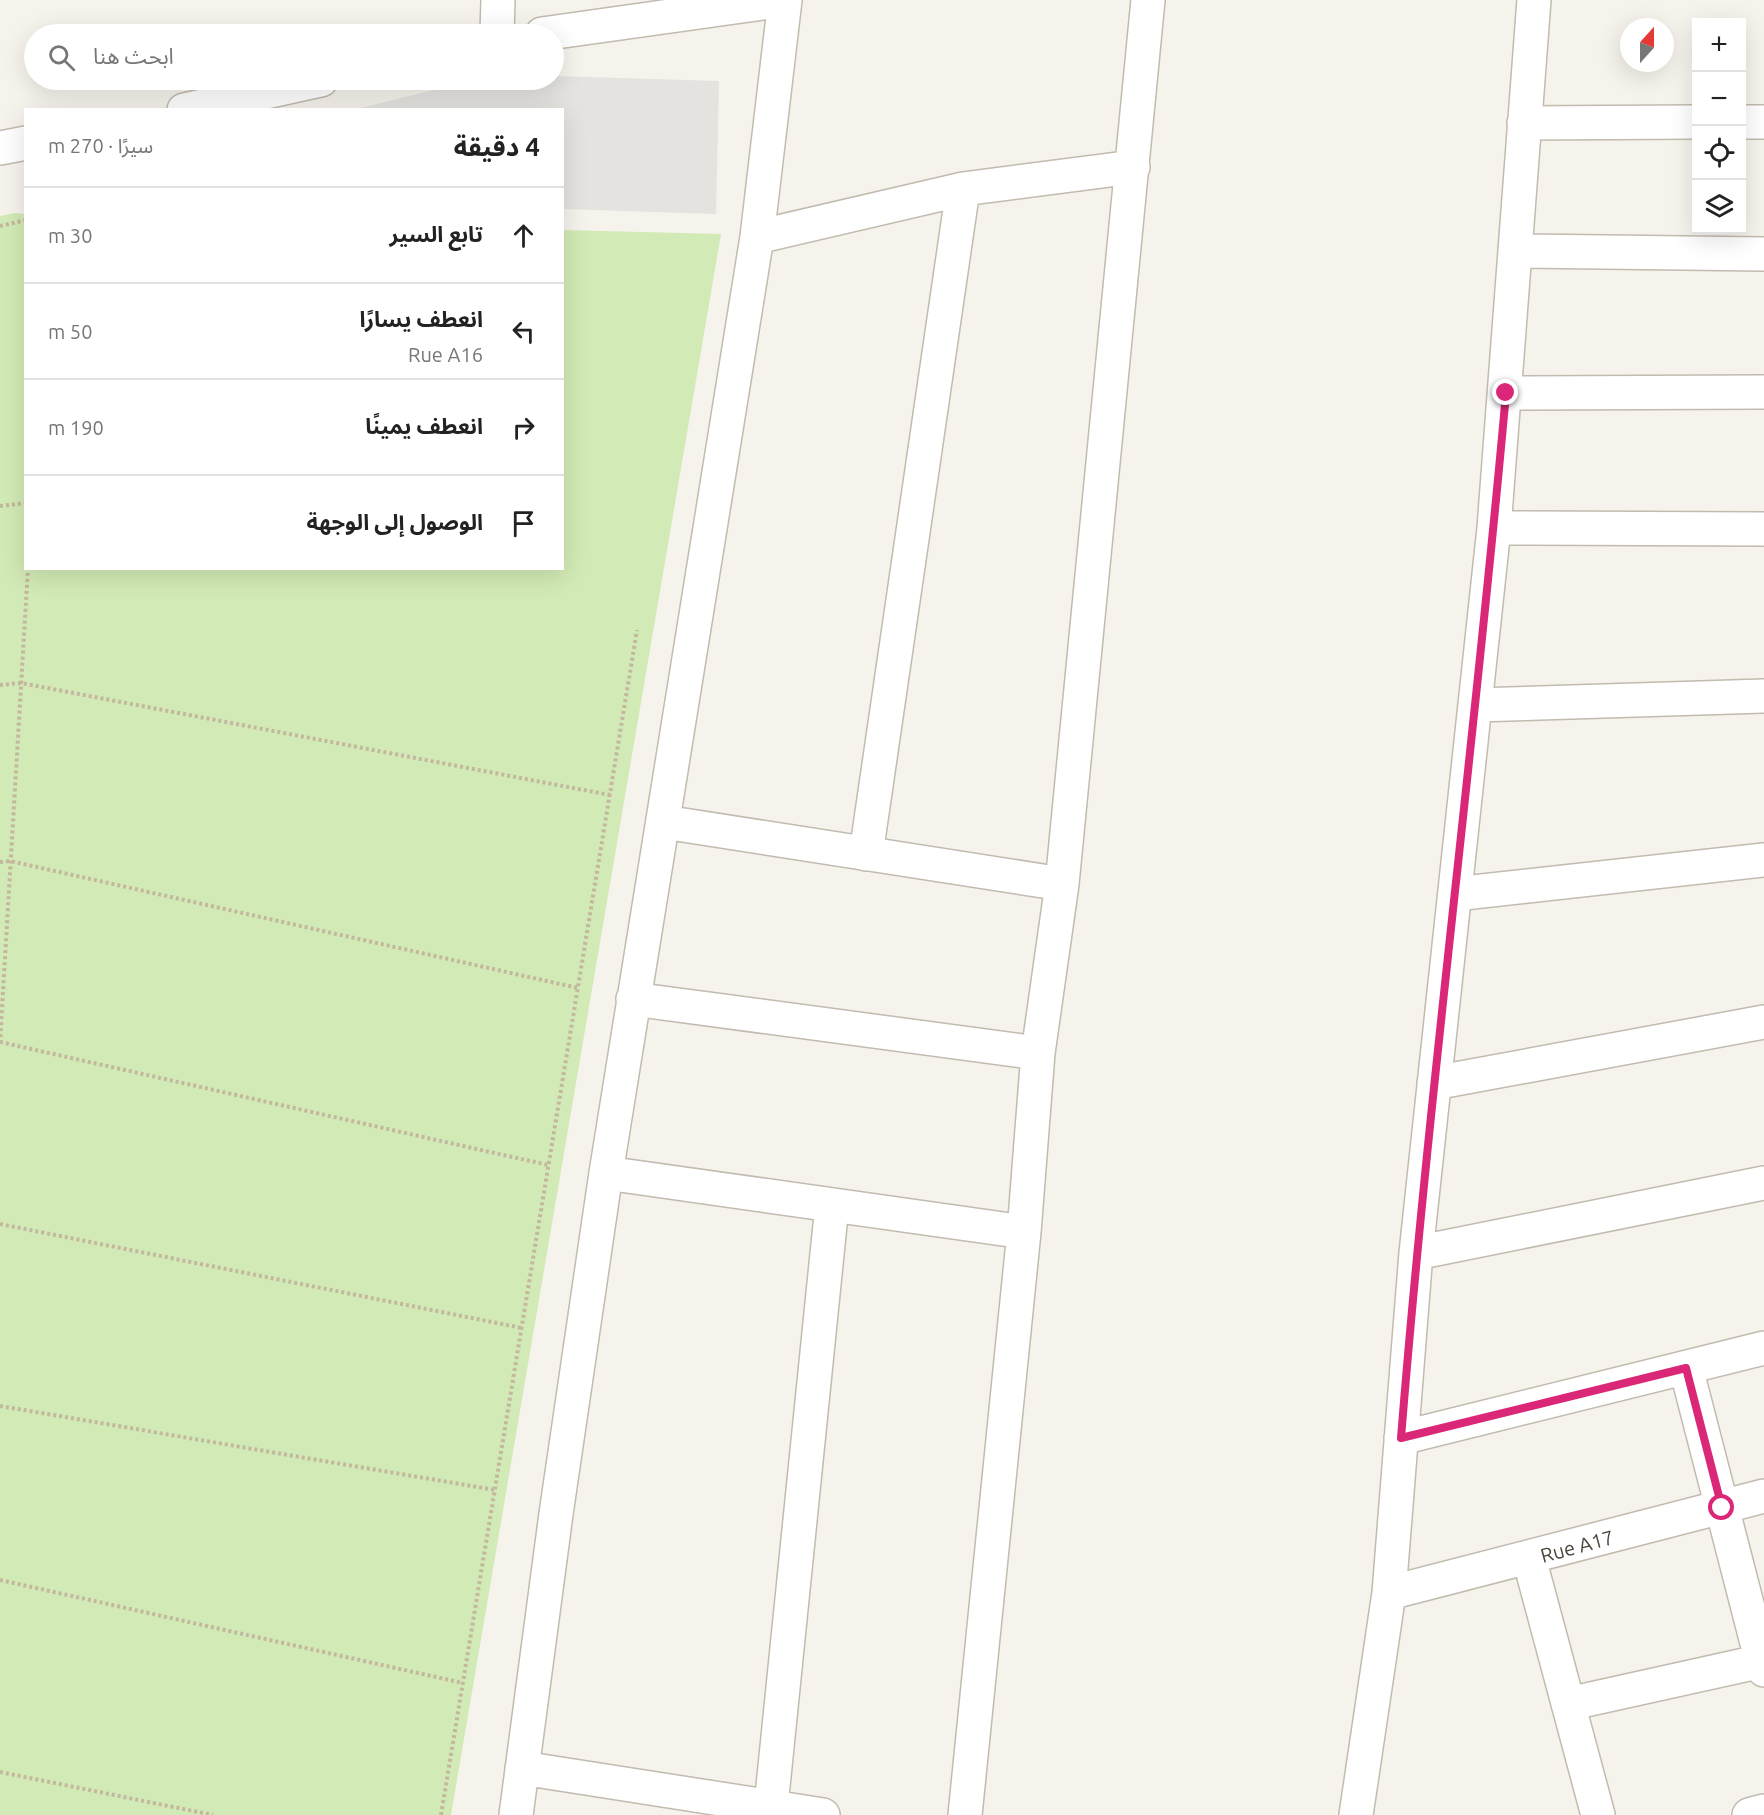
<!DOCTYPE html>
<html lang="ar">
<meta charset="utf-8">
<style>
:root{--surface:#fff;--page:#f2f2f2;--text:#222;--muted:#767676;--line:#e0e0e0}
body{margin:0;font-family:Ubuntu,"Noto Sans Arabic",sans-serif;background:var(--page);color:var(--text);direction:rtl}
.controls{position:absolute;right:18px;top:18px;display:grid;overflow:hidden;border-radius:0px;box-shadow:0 6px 24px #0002}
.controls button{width:54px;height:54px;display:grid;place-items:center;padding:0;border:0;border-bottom:2px solid var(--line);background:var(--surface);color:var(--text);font:30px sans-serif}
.compass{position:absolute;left:1620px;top:18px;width:54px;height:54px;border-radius:50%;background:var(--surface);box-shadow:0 6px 24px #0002;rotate:21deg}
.stop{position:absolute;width:18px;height:18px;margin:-14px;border:4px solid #db2777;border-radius:50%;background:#fff}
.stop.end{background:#db2777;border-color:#fff;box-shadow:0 2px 6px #0008}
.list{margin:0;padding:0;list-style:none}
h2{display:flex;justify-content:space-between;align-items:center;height:78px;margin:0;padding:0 24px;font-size:26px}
h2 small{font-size:20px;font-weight:400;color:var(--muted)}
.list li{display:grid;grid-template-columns:39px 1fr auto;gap:18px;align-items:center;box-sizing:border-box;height:96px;padding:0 24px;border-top:2px solid var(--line)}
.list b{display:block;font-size:22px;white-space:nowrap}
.list p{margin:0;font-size:20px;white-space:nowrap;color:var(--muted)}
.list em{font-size:20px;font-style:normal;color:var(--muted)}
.icon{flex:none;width:33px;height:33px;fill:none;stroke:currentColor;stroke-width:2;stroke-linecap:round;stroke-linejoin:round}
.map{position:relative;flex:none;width:1764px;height:1815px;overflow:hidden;direction:ltr}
.search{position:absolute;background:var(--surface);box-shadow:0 6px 24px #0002;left:24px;top:24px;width:540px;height:66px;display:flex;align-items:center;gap:15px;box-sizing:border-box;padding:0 21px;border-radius:33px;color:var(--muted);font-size:22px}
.panel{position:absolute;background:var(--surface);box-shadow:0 6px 24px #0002;left:24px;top:108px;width:540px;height:462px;border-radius:0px;direction:rtl}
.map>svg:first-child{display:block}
</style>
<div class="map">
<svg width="1764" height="1815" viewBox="0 0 1764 1815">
<rect width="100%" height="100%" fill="#f6f3ec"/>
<path fill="#d2eab5" d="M15,213L26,214V568H562L563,230L721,234L451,1815H0V216Z"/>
<path fill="#e5e3e0" d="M554,76L719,81L716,214L563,209L562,110L357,109L474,80H554Z"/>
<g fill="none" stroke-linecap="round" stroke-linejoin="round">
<defs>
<path id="minor" d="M184,110L321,80
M1742,122H1764
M1524,123L1696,122
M0,148L26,143
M757,237L963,189L1133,167
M1515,251L1764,254
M1506,393L1764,392
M1494,528L1764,529
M1475,705L1764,696
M664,822L1062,884
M866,854L963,189
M1455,894L1764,860
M633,999L1038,1053
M1434,1083L1764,1022
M606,1173L1024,1232
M1416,1253L1764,1183
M1686,1368L1764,1670
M1401,1438L1764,1348
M1529,1558L1598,1815
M1389,1593L1764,1496
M1568,1704L1762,1661
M522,1768L823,1815
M771,1806L832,1205
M516,1815L556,1514L606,1173L757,237L785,0
M965,1815L1024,1232L1038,1053L1062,884L1148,0
M1356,1815L1389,1593L1416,1253L1494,528L1534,0
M1749,1815L1764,1811"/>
<path id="tertiary" d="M497,34L498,0
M542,34L784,0"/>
</defs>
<use href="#minor" stroke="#c2bbae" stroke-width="36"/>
<use href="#tertiary" stroke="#c2bbae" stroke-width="36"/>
<path stroke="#c4b79f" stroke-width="4" stroke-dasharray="3 3" stroke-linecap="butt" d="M0,226L26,220
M0,506L26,503
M0,685L21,683L610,795
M0,862L10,861L578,988
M0,1042L548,1165
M0,1043L28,568
M0,1224L522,1328
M0,1406L495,1490
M0,1580L463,1683
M0,1772L213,1815
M441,1815L637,630"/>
<use href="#minor" stroke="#fff" stroke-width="33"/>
<use href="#tertiary" stroke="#fff" stroke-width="33"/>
</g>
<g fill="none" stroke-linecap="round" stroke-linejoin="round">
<path stroke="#db2777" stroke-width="8" d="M1506,393C1475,742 1429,1089 1401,1438L1686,1368L1722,1508"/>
</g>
<g text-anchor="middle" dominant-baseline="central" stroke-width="5" stroke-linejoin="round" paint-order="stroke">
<g font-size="20" fill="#4b4439" stroke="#fff">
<text transform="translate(1577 1546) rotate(-15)">Rue A17</text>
</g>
</g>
</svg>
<div class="controls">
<button>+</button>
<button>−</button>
<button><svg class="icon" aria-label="locate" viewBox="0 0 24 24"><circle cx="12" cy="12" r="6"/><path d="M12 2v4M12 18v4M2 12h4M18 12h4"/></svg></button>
<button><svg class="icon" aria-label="layers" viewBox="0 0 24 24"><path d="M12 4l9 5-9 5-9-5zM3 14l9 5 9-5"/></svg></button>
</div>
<svg class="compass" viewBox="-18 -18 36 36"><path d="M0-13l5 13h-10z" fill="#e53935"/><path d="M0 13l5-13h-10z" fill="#767676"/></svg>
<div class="stop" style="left:1722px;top:1508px"></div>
<div class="stop end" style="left:1506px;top:393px"></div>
<div class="search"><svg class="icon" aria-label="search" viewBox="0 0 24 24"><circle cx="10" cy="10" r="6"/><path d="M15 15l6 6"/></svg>ابحث هنا</div>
<section class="panel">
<h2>4 دقيقة<small>سيرًا · 270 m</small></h2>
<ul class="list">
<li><svg class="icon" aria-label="ahead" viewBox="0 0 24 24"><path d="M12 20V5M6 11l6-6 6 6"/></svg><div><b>تابع السير</b></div><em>30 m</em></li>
<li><svg class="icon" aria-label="left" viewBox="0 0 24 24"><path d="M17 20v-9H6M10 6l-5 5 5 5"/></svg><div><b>انعطف يسارًا</b><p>Rue A16</p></div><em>50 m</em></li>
<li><svg class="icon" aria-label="right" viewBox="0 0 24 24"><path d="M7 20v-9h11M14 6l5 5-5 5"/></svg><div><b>انعطف يمينًا</b></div><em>190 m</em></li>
<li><svg class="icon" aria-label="arrive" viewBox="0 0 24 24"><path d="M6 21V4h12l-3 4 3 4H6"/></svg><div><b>الوصول إلى الوجهة</b></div></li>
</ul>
</section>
</div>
